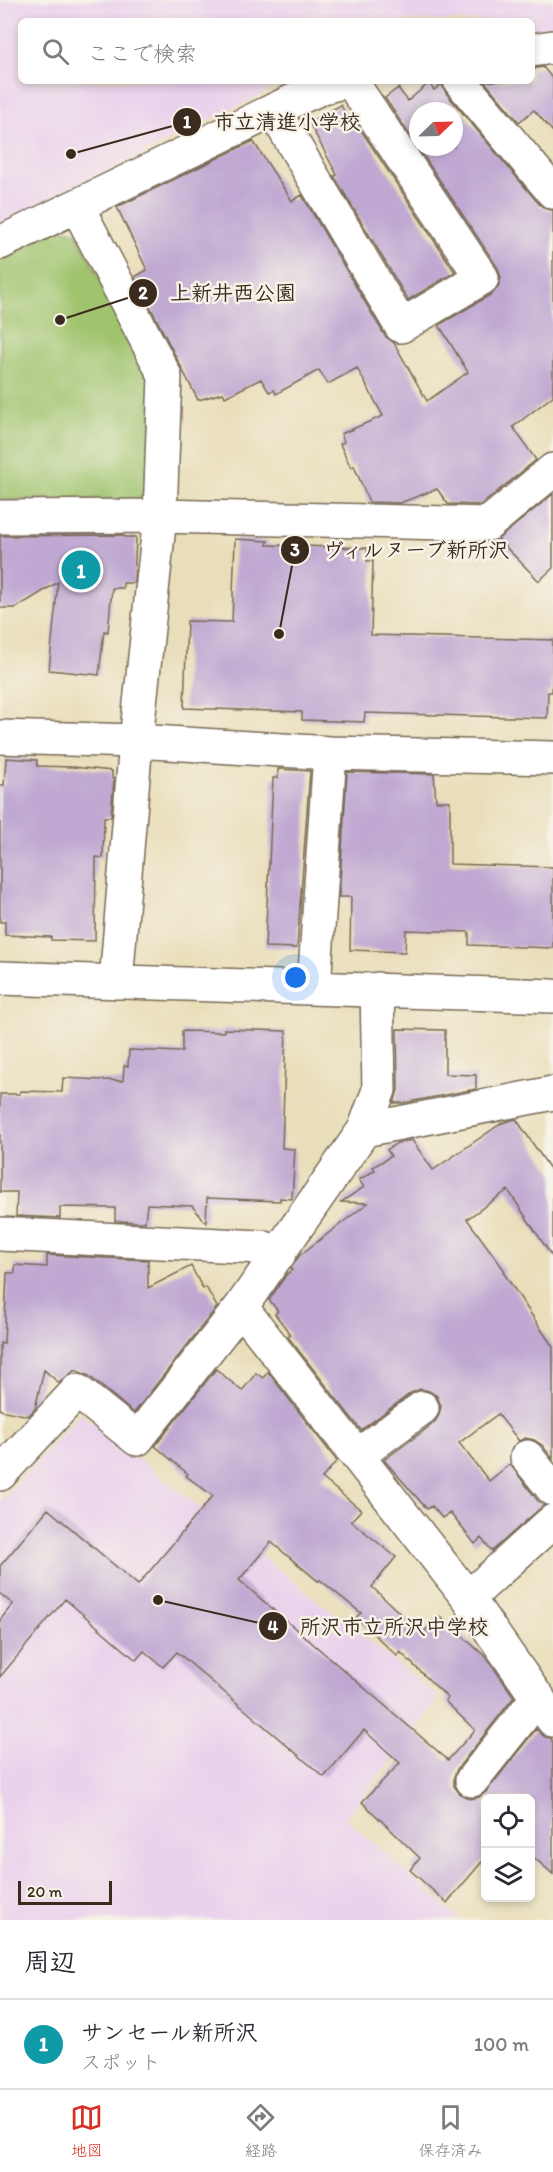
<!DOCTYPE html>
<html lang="ja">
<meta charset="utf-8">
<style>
:root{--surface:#fff;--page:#f2f2f3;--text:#2b2b33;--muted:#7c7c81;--line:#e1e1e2;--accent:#d93025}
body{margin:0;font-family:Itim,"Klee One",sans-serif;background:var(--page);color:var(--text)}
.controls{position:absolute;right:18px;bottom:18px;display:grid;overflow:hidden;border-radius:9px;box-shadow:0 3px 9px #0003}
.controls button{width:54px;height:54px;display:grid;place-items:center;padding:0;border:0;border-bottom:2px solid var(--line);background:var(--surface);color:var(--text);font:30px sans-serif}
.compass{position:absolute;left:409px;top:102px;width:54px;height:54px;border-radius:50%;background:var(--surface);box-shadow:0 3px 9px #0003;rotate:67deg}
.scale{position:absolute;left:18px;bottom:15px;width:94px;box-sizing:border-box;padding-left:6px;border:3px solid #3b2a1e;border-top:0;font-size:16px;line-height:21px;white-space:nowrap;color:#3b2a1e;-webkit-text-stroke:4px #f7f3e8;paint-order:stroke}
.you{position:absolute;left:296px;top:978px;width:21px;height:21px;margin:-15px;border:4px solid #fff;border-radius:50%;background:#1a73e8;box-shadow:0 0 0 9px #1a73e833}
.badge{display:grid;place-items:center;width:39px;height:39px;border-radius:50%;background:var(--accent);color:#fff;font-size:20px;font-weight:700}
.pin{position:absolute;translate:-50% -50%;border:3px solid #fff;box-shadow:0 2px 6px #0006}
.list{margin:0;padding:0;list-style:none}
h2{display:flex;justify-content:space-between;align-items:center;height:78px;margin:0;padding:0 24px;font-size:26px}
h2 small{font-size:20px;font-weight:400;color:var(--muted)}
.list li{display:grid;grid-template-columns:39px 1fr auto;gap:18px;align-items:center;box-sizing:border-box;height:90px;padding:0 24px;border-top:2px solid var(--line)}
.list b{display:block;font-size:22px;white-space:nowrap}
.list p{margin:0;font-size:20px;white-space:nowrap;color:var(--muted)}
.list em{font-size:20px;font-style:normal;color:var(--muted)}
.icon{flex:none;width:33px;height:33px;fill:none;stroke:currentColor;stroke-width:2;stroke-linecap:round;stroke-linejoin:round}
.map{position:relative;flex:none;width:553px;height:1920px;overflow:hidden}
.search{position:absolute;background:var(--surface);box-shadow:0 3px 9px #0003;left:18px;right:18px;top:18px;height:66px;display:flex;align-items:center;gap:15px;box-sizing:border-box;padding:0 21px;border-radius:9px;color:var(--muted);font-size:22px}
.sheet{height:168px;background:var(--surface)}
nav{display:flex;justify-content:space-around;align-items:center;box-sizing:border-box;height:84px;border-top:2px solid var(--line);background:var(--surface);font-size:16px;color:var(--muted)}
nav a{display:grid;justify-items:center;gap:3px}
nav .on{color:var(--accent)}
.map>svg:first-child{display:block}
</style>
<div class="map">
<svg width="553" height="1920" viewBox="0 0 553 1920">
<rect width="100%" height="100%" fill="#f7f3e8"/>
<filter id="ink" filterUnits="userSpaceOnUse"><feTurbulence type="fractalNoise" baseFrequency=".0167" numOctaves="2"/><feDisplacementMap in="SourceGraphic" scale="12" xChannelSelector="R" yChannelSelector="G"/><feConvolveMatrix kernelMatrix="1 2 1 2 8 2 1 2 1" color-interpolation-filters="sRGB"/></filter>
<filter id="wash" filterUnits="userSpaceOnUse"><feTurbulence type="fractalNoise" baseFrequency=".008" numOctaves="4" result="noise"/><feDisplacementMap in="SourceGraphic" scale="24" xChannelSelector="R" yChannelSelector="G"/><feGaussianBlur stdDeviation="1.35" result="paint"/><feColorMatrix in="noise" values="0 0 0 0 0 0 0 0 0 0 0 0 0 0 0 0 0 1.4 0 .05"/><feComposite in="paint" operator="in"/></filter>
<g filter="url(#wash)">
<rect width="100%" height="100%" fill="#e9deba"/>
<path fill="#ead1ec" d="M0,0H553V32L532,35V21H21V81H288L0,225Z
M81,1413L440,1698L345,1818L460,1920H0V1502Z"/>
<path fill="#a0c46e" stroke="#6e7746" stroke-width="1.5" d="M60,228L76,232L153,382L149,490L139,499L0,500V257Z"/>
<g id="blocks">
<path fill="#bfa8d2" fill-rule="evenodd" d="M543,67L553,79V132L534,110L519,122L484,81H532V72L536,68Z
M429,83L434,90L442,84L446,93L539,204L546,209L553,210V396L513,427L536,460L481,505L448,504L437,489L400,503L369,502L354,466L351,468L340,444L344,442L341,434L383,416L357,368L328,384L319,370L276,394L274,390L269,392L261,379L225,397L223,393L198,400L135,277L147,270L117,207L253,141L292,201L302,195L385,336L394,343L427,401L468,372L439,325L492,294L498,287L501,278L498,268L385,98L398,88L408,101ZM418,111H454V147H418Z
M341,105L347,117L351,115L455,272L408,300L334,176L337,175L309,122Z
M553,494V568L539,581L498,539Z
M123,535L125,537H136L134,583H123V588H112L108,632L104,631L99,675L49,670L58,582L16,608H0V536Z
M235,539L268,541L267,545L367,548V561H373L371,635L553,640L552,692H548L547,718L365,713L364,722L302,720V712L184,708L187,621L232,622Z
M6,758L37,760V766L73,767L112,771V779H114L111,817H104L103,858L96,857L95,941L51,940V937L5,935V922H0V785H4Z
M278,769L310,771L297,948L265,947L273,778H278Z
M347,772L434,774L436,801H450V864L553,867V948L469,945V932L406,930L405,952L350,950L351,897H339Z
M224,1029L286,1031L282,1148L295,1149L292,1199L280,1198V1201L207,1198L206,1223L192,1206L147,1204L145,1222L115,1221V1208L60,1207V1218L16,1216L17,1192H0V1094H20V1091L62,1092L63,1078L123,1081L124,1066H128L129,1050L182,1052V1031L224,1032Z
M397,1029L445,1030V1074L476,1075V1089L403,1103H394L398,1090Z
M516,1119L553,1173V1258L508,1190L467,1219L505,1271L503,1272L553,1347V1459L542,1445L534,1440L525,1438L519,1441L498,1414L459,1443L489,1481L510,1464L538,1501L544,1505L492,1551L481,1538L475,1544L450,1513L442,1518L432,1506L427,1509L384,1460L434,1423L439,1415L441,1406L437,1396L429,1391L420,1389L411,1393L361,1430L288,1337L291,1335L275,1314L278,1311L269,1300L286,1275L292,1270L291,1268L300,1255L368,1203L341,1202L364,1187L359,1180L375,1170L373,1167L391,1156L387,1150L397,1143L412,1140L433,1170L502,1123Z
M47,1255L148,1260V1288L191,1266L203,1289L206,1287L217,1307L134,1413L89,1376L75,1370L59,1383L44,1370L35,1409L28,1416L0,1410V1343L4,1344L7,1273H15V1265L47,1267Z
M216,1369L242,1391L256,1373L263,1378L268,1372L337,1461L322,1478L361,1510L351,1521L396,1557L372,1587L422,1634L439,1616L486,1657L514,1697L457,1769L454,1777V1786L460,1794L470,1799L479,1797L486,1792L536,1729L545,1737L551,1738L553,1743V1874L531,1855V1798H486V1857L447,1903L410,1870L420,1858L362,1802L400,1763L364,1730L324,1777L177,1652L163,1667L144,1651L136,1660L65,1599L0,1677V1620L13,1604L0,1594V1566L48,1509L138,1585L213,1496L186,1476L188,1474L155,1446ZM271,1542L318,1581L320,1580L361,1613L356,1617L397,1656L400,1652L448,1698L445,1701L475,1730L448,1760L239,1580Z"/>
</g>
</g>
<g filter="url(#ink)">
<use href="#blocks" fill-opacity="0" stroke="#786955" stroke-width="1.5"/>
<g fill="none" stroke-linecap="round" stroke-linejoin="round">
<defs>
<path id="minor" d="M532,50L553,47
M460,81L553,192
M274,111L401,326L482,278L351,81
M77,206L165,376L160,516L136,741L116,982
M0,243L303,96L323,87L346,81
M0,517L160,516L488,524L553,470
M0,737L136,741L330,753L553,758
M0,978L553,996
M314,987L330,753
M364,1130L553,1093
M0,1234L261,1247L279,1254
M241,1307L468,1598L553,1720
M357,1456L422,1408
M527,1457L553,1489
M0,1474L77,1391L137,1439L241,1307L364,1130L379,1090L377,989
M468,1598L553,1521
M472,1780L538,1697"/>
</defs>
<use href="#minor" stroke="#786955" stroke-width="36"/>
<use href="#minor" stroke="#fff" stroke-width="33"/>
</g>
</g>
<path fill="none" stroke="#3b2a1e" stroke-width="2" d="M71 154L187 122M60 320L143 293M279 634L295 550M158 1600L273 1626"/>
<g fill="#3b2a1e" stroke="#f7f3e8" stroke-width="2">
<circle cx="71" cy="154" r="6"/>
<circle cx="60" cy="320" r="6"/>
<circle cx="279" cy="634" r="6"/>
<circle cx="158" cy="1600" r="6"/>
<circle cx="187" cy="122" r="15"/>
<circle cx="143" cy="293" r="15"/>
<circle cx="295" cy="550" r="15"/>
<circle cx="273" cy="1626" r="15"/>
</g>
<g font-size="18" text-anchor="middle" font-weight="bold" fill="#fff">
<text x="187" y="128">1</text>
<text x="143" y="299">2</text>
<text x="295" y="556">3</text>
<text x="273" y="1633">4</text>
</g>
<g font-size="21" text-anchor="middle" font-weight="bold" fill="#3b2a1e" stroke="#f7f3e8" stroke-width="5" stroke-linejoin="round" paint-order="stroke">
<text x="287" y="129">市立清進小学校</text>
<text x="233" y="300">上新井西公園</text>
<text x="416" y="557">ヴィルヌーブ新所沢</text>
<text x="394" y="1634">所沢市立所沢中学校</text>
</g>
</svg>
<div class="controls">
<button><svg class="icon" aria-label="locate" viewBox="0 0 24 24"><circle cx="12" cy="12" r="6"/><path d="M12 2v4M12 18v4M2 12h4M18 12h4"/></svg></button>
<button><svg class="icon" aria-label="layers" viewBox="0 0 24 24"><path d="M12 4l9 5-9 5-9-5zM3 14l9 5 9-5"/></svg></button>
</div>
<svg class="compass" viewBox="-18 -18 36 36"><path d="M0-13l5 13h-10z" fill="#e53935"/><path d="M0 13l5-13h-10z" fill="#7c7c81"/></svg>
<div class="scale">20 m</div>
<div class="you"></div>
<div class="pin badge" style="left:81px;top:570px;background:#0f9aa8">1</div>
<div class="search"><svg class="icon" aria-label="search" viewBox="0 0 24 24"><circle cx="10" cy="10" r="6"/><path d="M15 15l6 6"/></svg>ここで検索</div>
</div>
<section class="sheet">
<h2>周辺<small></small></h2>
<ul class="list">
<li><span class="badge" style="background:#0f9aa8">1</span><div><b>サンセール新所沢</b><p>スポット</p></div><em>100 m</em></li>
</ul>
</section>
<nav>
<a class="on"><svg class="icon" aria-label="map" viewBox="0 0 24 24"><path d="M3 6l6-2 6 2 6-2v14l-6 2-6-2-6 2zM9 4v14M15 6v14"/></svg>地図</a>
<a><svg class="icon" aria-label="directions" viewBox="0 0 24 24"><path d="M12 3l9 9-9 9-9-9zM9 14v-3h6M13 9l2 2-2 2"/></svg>経路</a>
<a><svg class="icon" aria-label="saved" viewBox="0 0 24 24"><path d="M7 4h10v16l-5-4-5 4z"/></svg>保存済み</a>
</nav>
